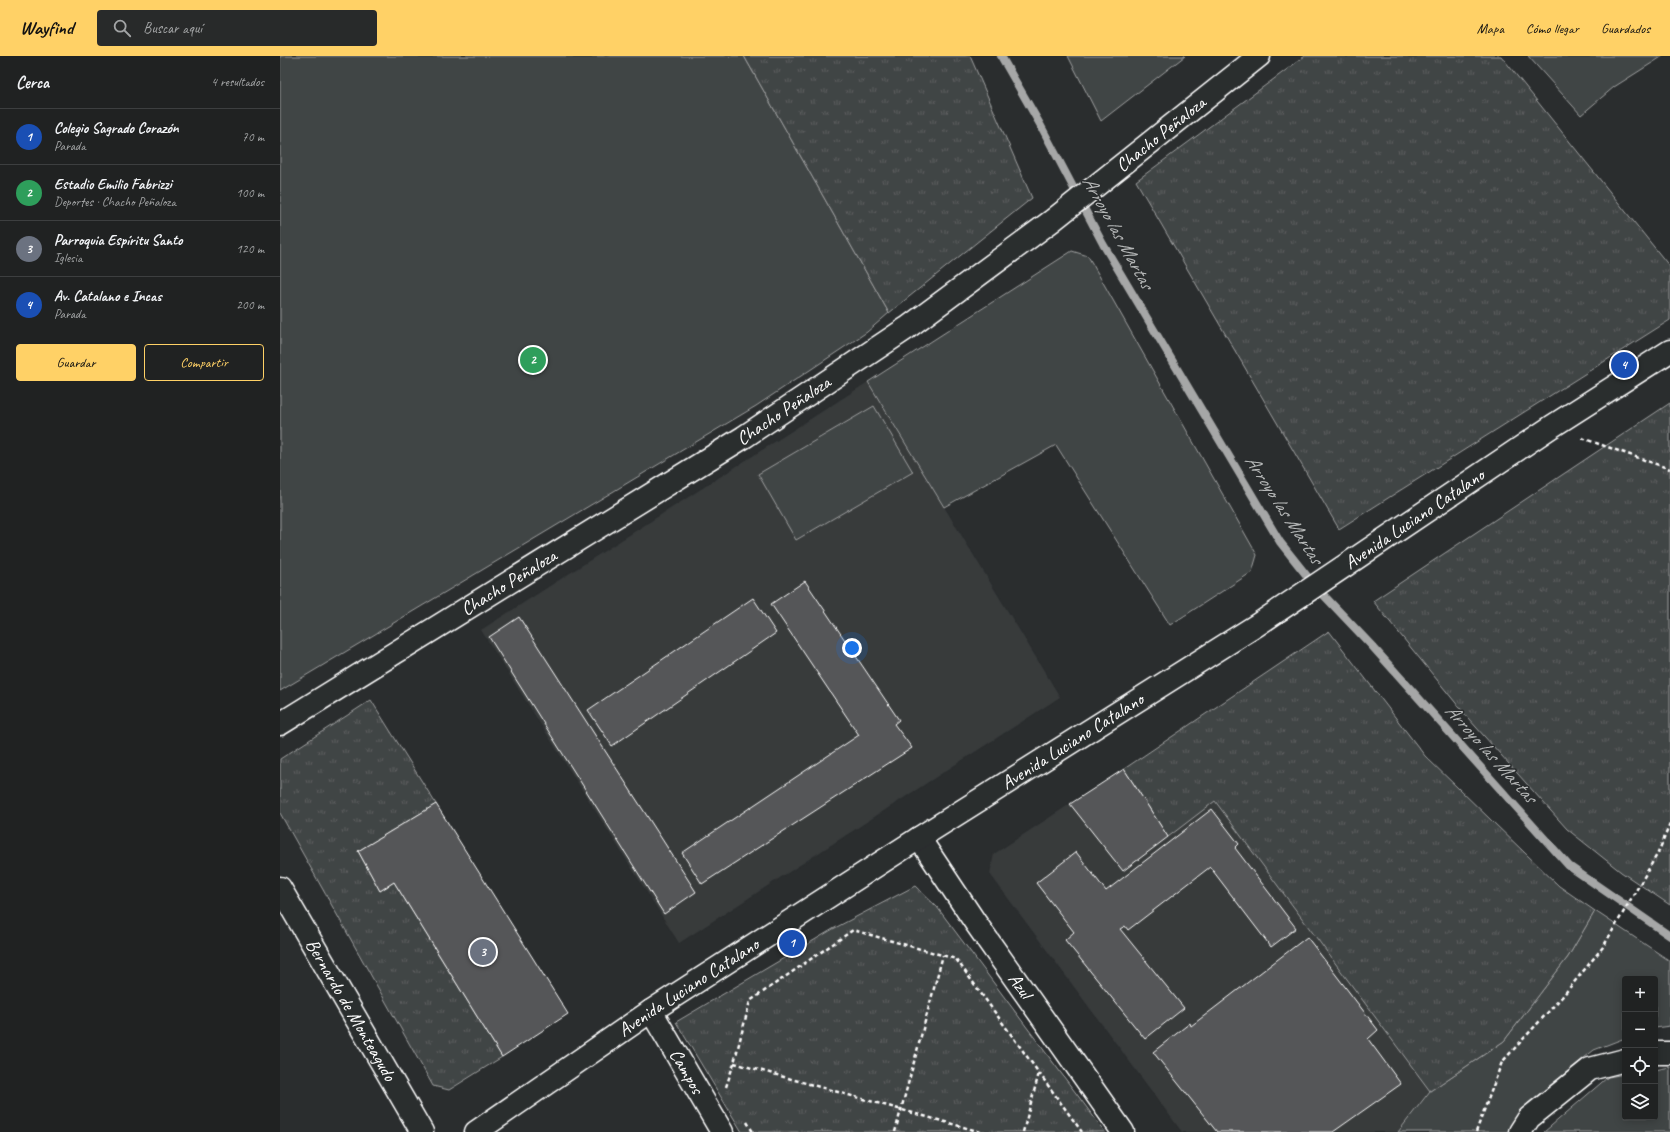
<!DOCTYPE html>
<html lang="es">
<meta charset="utf-8">
<style>
:root{--surface:#202222;--page:#282a2a;--text:#f1f3f6;--muted:#a2a4a5;--line:#3d3f40;--accent:#ffd166}
body{margin:0;font-family:Caveat,sans-serif;background:var(--page);color:var(--text)}
.controls{position:absolute;right:12px;bottom:12px;display:grid;overflow:hidden;border-radius:4px;box-shadow:0 2px 10px #0003}
.controls button{width:36px;height:36px;display:grid;place-items:center;padding:0;border:0;border-bottom:1px solid var(--line);background:var(--surface);color:var(--text);font:20px sans-serif}
.you{position:absolute;left:572px;top:592px;width:14px;height:14px;margin:-10px;border:3px solid #fff;border-radius:50%;background:#1a73e8;box-shadow:0 0 0 6px #1a73e833}
.badge{display:grid;place-items:center;width:26px;height:26px;border-radius:50%;background:var(--accent);color:#fff;font-size:13px;font-weight:700}
.pin{position:absolute;translate:-50% -50%;border:2px solid #fff;box-shadow:0 1px 4px #0006}
.list{margin:0;padding:0;list-style:none}
h2{display:flex;justify-content:space-between;align-items:center;height:52px;margin:0;padding:0 16px;font-size:17px}
h2 small{font-size:13px;font-weight:400;color:var(--muted)}
.list li{display:grid;grid-template-columns:26px 1fr auto;gap:12px;align-items:center;box-sizing:border-box;height:56px;padding:0 16px;border-top:1px solid var(--line)}
.list b{display:block;font-size:15px;white-space:nowrap}
.list p{margin:0;font-size:13px;white-space:nowrap;color:var(--muted)}
.list em{font-size:13px;font-style:normal;color:var(--muted)}
.actions{display:flex;gap:8px;padding:12px 16px}
.actions a{flex:1;padding:9px 0;border:1px solid var(--accent);border-radius:4px;text-align:center;font-size:14px;color:var(--accent)}
.actions .main{background:var(--accent);color:#111}
.icon{flex:none;width:22px;height:22px;fill:none;stroke:currentColor;stroke-width:2;stroke-linecap:round;stroke-linejoin:round}
.map{position:relative;flex:none;width:1390px;height:1076px;overflow:hidden}
header{display:flex;align-items:center;gap:24px;box-sizing:border-box;height:56px;padding:0 20px;background:var(--accent);color:#111}
header strong{font-size:19px}
nav{display:flex;gap:22px;margin-inline-start:auto;font-size:14px}
.search{width:280px;height:36px;background:var(--page);display:flex;align-items:center;gap:10px;box-sizing:border-box;padding:0 14px;border-radius:4px;color:var(--muted);font-size:15px}
main{display:flex}
aside{flex:1;background:var(--surface)}
.map>svg:first-child{display:block}
</style>
<header>
<strong>Wayfind</strong>
<div class="search"><svg class="icon" aria-label="search" viewBox="0 0 24 24"><circle cx="10" cy="10" r="6"/><path d="M15 15l6 6"/></svg>Buscar aquí</div>
<nav><a>Mapa</a><a>Cómo llegar</a><a>Guardados</a></nav>
</header>
<main>
<aside>
<h2>Cerca<small>4 resultados</small></h2>
<ul class="list">
<li><span class="badge" style="background:#1a4fb4">1</span><div><b>Colegio Sagrado Corazón</b><p>Parada</p></div><em>70 m</em></li>
<li><span class="badge" style="background:#2e9e5b">2</span><div><b>Estadio Emilio Fabrizzi</b><p>Deportes · Chacho Peñaloza</p></div><em>100 m</em></li>
<li><span class="badge" style="background:#6b7280">3</span><div><b>Parroquia Espíritu Santo</b><p>Iglesia</p></div><em>120 m</em></li>
<li><span class="badge" style="background:#1a4fb4">4</span><div><b>Av. Catalano e Incas</b><p>Parada</p></div><em>200 m</em></li>
</ul>
<div class="actions"><a class="main">Guardar</a><a>Compartir</a></div>
</aside>
<div class="map">
<svg width="1390" height="1076" viewBox="0 0 1390 1076">
<defs>
<pattern id="park-tufts" width="24" height="20" patternUnits="userSpaceOnUse"><rect width="24" height="20" fill="#414445"/><path d="M3 7l-1-3M5 7V3M7 7l1-3M15 17l-1-3M17 17v-4M19 17l1-3" fill="none" stroke="#5e6061"/></pattern>
</defs>
<rect width="100%" height="100%" fill="#2a2d2e"/>
<filter id="ink" filterUnits="userSpaceOnUse"><feTurbulence type="fractalNoise" baseFrequency=".025" numOctaves="2"/><feDisplacementMap in="SourceGraphic" scale="8" xChannelSelector="R" yChannelSelector="G"/><feConvolveMatrix kernelMatrix="1 2 1 2 8 2 1 2 1" color-interpolation-filters="sRGB"/></filter>
<g filter="url(#ink)">
<path fill="#373a3b" d="M588,326L780,641L399,887L201,574Z
M934,744L1150,1035L1118,1076H902L710,818L714,798L790,748L843,815Z"/>
<path fill="#414445" stroke="#a0a2a2" d="M0,0H464L609,257L587,276L476,350L0,635Z
M788,0H905L821,65Z
M1248,0H1383L1334,31L1301,59Z
M792,195L808,200L977,499L972,516L890,569L776,389L664,451L588,326Z
M594,350L633,416L516,484L478,418Z
M1315,855L1390,905V970L1375,972V923H1345V982L1314,994L1248,1047L1228,1076H1118L1150,1035L1224,985L1288,901Z
M1390,1011V1076H1264L1328,1021L1345,1018V1061H1375V1014Z"/>
<path fill="url(#park-tufts)" stroke="#a0a2a2" d="M464,0H690L752,142L609,257Z
M1025,0H1221L1390,211V264L1059,473L856,125Z
M1390,347V849L1341,816L1287,773L1188,662L1093,545Z
M1049,575L1145,700L1279,830L1315,855L1288,901L1224,985L1150,1035L935,745L888,781L844,713Z
M91,644L156,748L78,795L100,835L114,826L222,1001L169,1034L153,1030L0,757V703Z
M635,830L657,851L825,1076H462L396,966L553,873Z"/>
<g fill="none" stroke-linecap="round" stroke-linejoin="round">
<path stroke="#a6a7a7" stroke-width="8" d="M721,0L761,70L823,188L1000,486L1035,530L1092,590L1289,810L1390,880"/>
</g>
<path fill="#555758" stroke="#fff" d="M525,525L619,664L614,668L632,692L422,828L402,797L579,679L491,548Z
M473,542L496,577L332,690L308,654Z
M239,561L416,836L384,858L209,581Z
M844,713L888,781L843,815L790,748Z
M156,748L288,958L222,1001L114,826L100,835L78,795Z
M932,753L959,788L955,792L1016,872L991,891L930,811L848,874L845,870L840,873L904,952L865,983L785,884L794,876L756,827L796,796L826,835Z
M1027,881L1098,974L1088,983L1121,1028L1053,1076H937L873,996L910,967L911,970Z"/>
<g fill="none" stroke-linecap="round" stroke-linejoin="round">
<defs>
<g id="minor">
<path id="s1" d="M0,668L464,381L627,272L773,164L979,0"/>
<path id="s2" d="M639,782L695,866L843,1076"/>
<path id="s3" d="M371,955L442,1076"/>
<path d="M1375,997H1390"/>
<path d="M1240,1076L1249,1062L1310,1013L1345,1004"/>
</g>
<g id="major">
<path id="s4" d="M0,832L142,1076"/>
<path id="s5" d="M196,1076L371,955L639,782L977,569L1271,371L1390,295"/>
</g>
</defs>
<use href="#minor" stroke="#fff" stroke-width="25"/>
<use href="#major" stroke="#fff" stroke-width="25"/>
<path stroke="#fff" stroke-width="2.5" stroke-dasharray="4 3" stroke-linecap="butt" d="M1302,382L1390,413
M454,1007L701,1076
M446,1031L454,1007L470,945L573,874L676,903L802,1076
M467,1066L473,1076
M615,1076L663,899
M743,1076L759,1017
M1196,1076L1222,1006L1282,941L1323,891L1378,797L1390,768"/>
<use href="#minor" stroke="#2a2d2e" stroke-width="22"/>
<use href="#major" stroke="#2a2d2e" stroke-width="22"/>
</g>
</g>
<g text-anchor="middle" dominant-baseline="central" stroke-width="3" stroke-linejoin="round" paint-order="stroke">
<g font-size="19" fill="#fff" stroke="#2a2d2e">
<text stroke="none"><textPath href="#s1" startOffset="1061">Chacho Peñaloza</textPath></text>
<text stroke="none"><textPath href="#s1" startOffset="593">Chacho Peñaloza</textPath></text>
<text stroke="none"><textPath href="#s5" startOffset="1121">Avenida Luciano Catalano</textPath></text>
<text stroke="none"><textPath href="#s1" startOffset="269">Chacho Peñaloza</textPath></text>
<text stroke="none"><textPath href="#s5" startOffset="713">Avenida Luciano Catalano</textPath></text>
<text stroke="none"><textPath href="#s2" startOffset="179">Azul</textPath></text>
<text stroke="none"><textPath href="#s5" startOffset="257">Avenida Luciano Catalano</textPath></text>
<text stroke="none"><textPath href="#s4" startOffset="141">Bernardo de Monteagudo</textPath></text>
<text stroke="none"><textPath href="#s3" startOffset="70">Campos</textPath></text>
</g>
<g font-size="20" font-style="italic" fill="#b4b6b6" stroke="#2a2d2e">
<text transform="translate(838 176) rotate(61)">Arroyo las Martas</text>
<text transform="translate(1004 453) rotate(57)">Arroyo las Martas</text>
<text transform="translate(1211 697) rotate(48)">Arroyo las Martas</text>
</g>
</g>
</svg>
<div class="controls">
<button>+</button>
<button>−</button>
<button><svg class="icon" aria-label="locate" viewBox="0 0 24 24"><circle cx="12" cy="12" r="6"/><path d="M12 2v4M12 18v4M2 12h4M18 12h4"/></svg></button>
<button><svg class="icon" aria-label="layers" viewBox="0 0 24 24"><path d="M12 4l9 5-9 5-9-5zM3 14l9 5 9-5"/></svg></button>
</div>
<div class="you"></div>
<div class="pin badge" style="left:512px;top:887px;background:#1a4fb4">1</div>
<div class="pin badge" style="left:253px;top:304px;background:#2e9e5b">2</div>
<div class="pin badge" style="left:203px;top:896px;background:#6b7280">3</div>
<div class="pin badge" style="left:1344px;top:309px;background:#1a4fb4">4</div>
</div>
</main>
